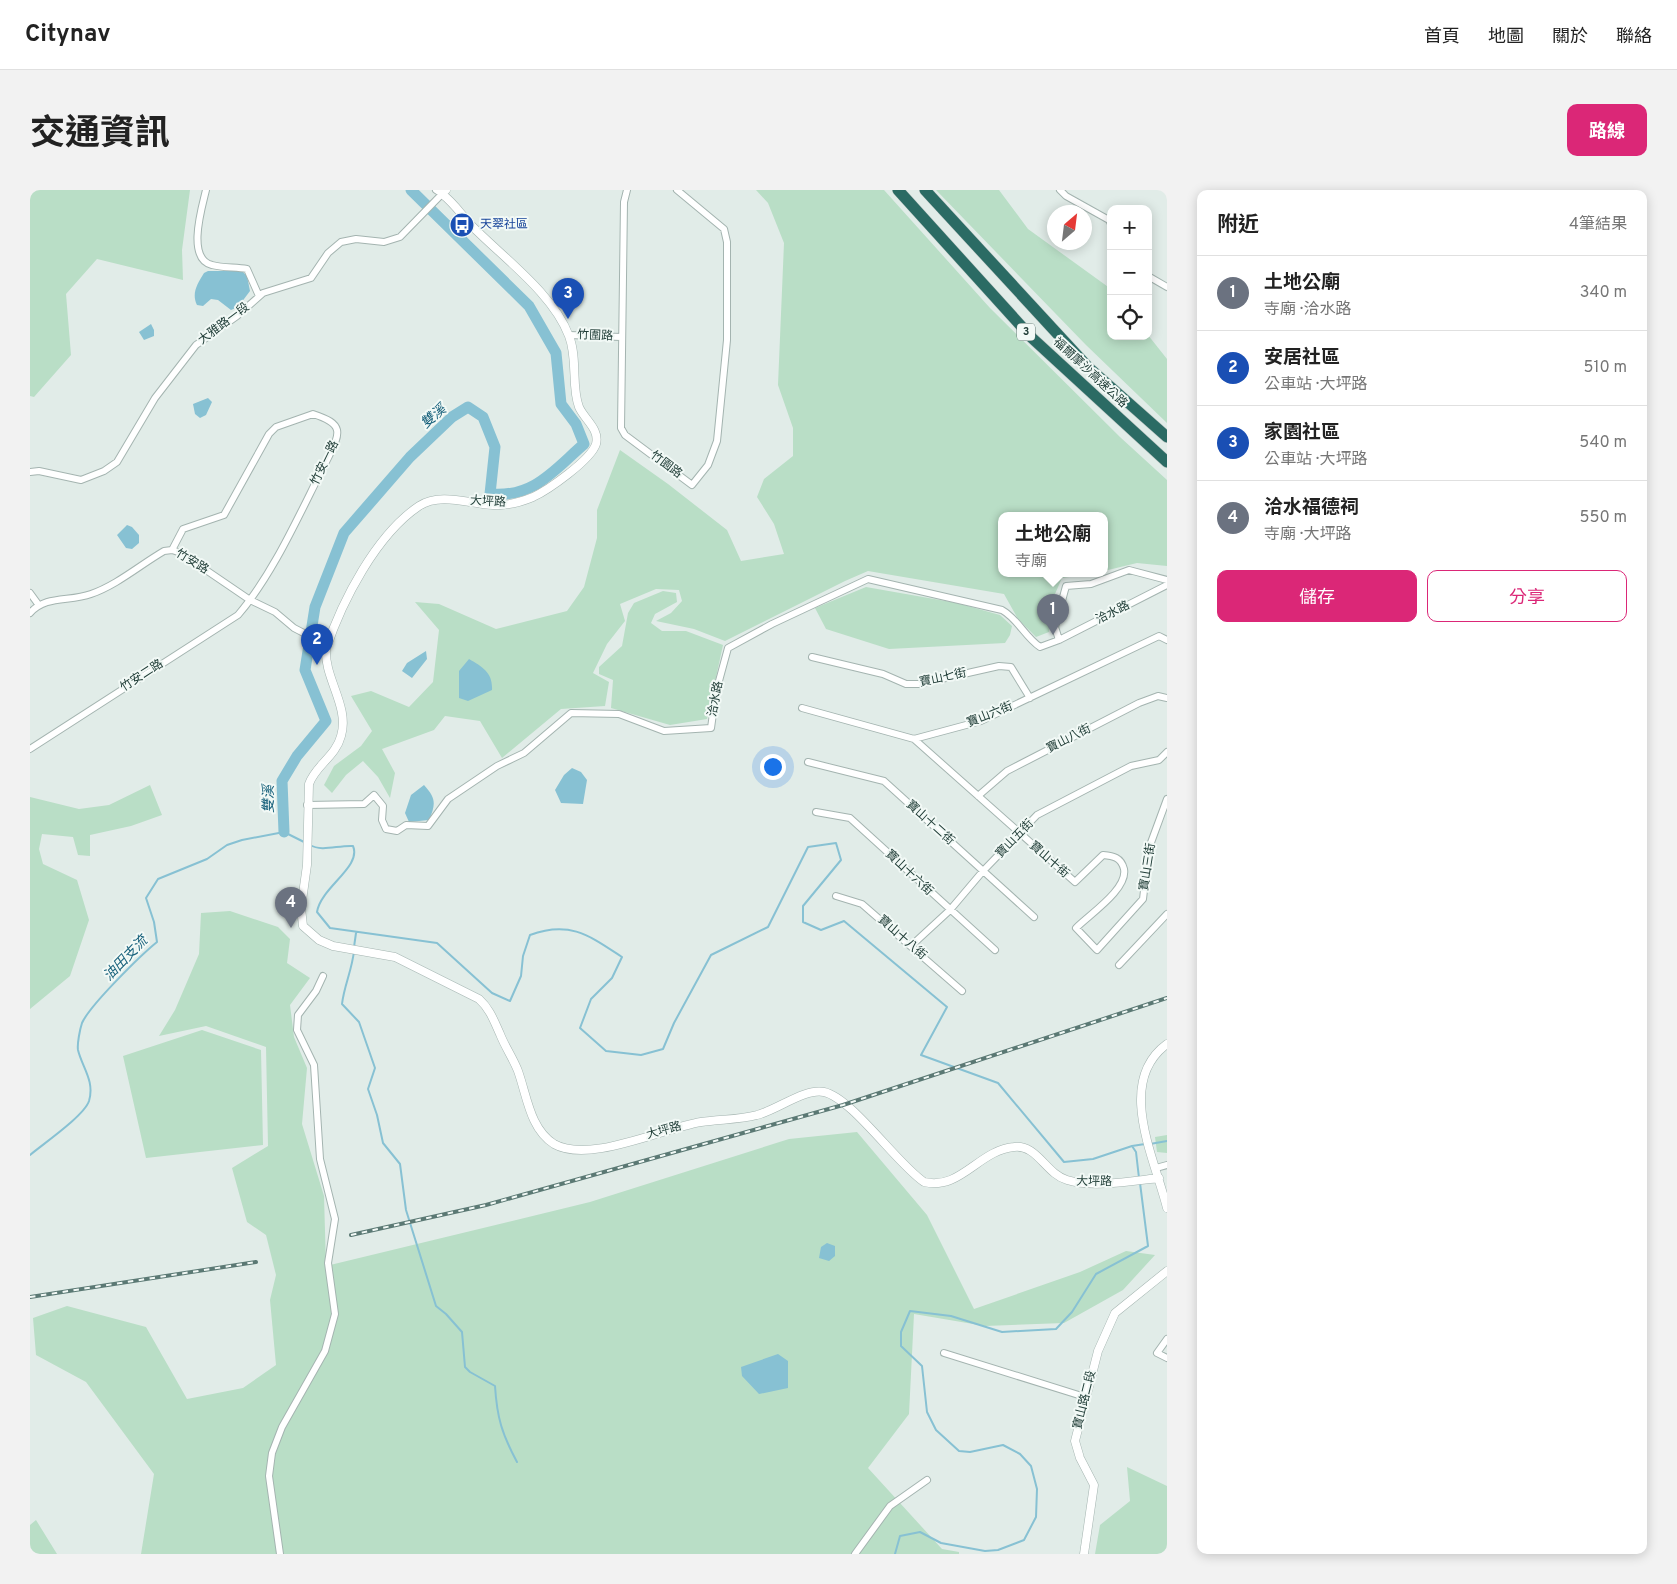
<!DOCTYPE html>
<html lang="zh-TW">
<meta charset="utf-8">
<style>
:root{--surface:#fff;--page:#f2f2f2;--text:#222;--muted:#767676;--line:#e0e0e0;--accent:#db2777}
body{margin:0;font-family:Overpass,"Noto Sans TC",sans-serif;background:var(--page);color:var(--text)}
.controls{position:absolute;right:15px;top:15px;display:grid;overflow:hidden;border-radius:10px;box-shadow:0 2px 12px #0003}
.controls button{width:45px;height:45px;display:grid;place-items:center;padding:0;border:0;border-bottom:1px solid var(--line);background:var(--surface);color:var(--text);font:25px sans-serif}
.compass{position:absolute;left:1017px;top:15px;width:45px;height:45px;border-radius:50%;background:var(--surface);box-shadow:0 2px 12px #0003;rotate:28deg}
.you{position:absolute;left:742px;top:576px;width:18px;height:18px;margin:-12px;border:4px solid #fff;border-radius:50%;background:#1a73e8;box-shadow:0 0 0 8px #1a73e833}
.badge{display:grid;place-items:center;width:32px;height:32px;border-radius:50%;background:var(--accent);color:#fff;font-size:16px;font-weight:700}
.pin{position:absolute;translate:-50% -41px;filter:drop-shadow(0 1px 2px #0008)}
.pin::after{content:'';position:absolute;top:26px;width:18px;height:15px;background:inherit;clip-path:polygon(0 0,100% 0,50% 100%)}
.popup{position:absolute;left:968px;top:322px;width:110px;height:65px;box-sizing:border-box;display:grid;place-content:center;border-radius:10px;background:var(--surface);filter:drop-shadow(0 1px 4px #0005);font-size:16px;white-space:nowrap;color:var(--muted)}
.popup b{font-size:19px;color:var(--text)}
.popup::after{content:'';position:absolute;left:50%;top:100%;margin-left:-10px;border:10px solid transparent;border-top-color:var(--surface)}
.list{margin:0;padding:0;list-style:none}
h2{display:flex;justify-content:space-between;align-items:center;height:65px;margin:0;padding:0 20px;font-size:21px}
h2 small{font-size:16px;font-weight:400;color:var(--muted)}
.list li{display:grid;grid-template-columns:32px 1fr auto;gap:15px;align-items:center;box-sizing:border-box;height:75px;padding:0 20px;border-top:1px solid var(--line)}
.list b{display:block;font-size:19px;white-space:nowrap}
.list p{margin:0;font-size:16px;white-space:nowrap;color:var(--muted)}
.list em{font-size:16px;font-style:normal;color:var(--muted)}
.actions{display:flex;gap:10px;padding:15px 20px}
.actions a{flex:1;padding:11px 0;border:1px solid var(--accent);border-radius:10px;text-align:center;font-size:18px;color:var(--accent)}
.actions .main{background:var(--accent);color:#fff}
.icon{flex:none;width:28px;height:28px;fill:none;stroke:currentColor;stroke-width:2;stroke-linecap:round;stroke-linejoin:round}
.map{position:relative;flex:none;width:1137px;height:1364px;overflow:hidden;border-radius:10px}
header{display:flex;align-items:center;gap:30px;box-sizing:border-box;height:70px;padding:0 25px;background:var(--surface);border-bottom:1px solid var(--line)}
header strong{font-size:24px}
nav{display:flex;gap:28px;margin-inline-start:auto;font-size:18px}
.intro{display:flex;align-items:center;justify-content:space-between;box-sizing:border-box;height:120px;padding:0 30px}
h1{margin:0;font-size:35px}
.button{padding:12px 22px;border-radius:10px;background:var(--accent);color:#fff;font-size:18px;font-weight:700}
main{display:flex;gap:30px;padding:0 30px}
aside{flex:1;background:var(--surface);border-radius:10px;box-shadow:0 2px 12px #0003}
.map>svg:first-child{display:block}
</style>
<header>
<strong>Citynav</strong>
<nav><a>首頁</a><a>地圖</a><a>關於</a><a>聯絡</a></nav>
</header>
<div class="intro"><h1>交通資訊</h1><a class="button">路線</a></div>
<main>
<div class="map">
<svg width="1137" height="1364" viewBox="0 0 1137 1364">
<rect width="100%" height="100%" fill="#e1ece8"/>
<path fill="#b9dec6" d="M0,0H160L152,60L153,90L67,69L36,104L41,165L4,207L0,206Z
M726,0H854L960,118L1090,247L1137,290V376L1107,373L1074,381V326H972V384H1060L1032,388L1021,413L1019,442L1006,447L988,429L974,404L838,381L815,391L695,451L664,439L626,431L641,423L652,411L649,400L626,399L590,414L595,431L577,454L563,483L579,492L575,516L531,519L472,568L450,531L415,526L404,540L352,559L365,583L360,608L348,587L333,571L316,585L302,603L294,595L304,576L331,556L342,541L321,506L341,501L379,517L403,492L409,440L385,412L409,414L466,439L537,421L554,397L567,348V320L590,260L638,294L697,340L711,371L754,364L744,334L727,307L734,289L763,266V238L748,195L754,53L738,13Z
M906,0H969L998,39L1081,99V146L1118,145L1137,169V233L1056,155Z
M836,397L927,413L970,425L982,436L980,445L975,453L859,459L796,439L785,418Z
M633,401L646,403L647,412L625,424L621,433L632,441H656L693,455L677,529L640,535L581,518L583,490L569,484V477L592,456L598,423L604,413Z
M120,595L132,625L101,636L60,645V666L48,665L43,647L12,644L9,659L13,674L47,690L59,730L40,786L0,819V607L49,619L79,615Z
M200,721L248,737L260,749L257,773L280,788L260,815L264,847L277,878L272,934L294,1006L296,1076L560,1012L759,949L827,942L897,1025L944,1119L1050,1082L1096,1061L1125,1065L1093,1100L1034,1133L955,1136L884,1124L879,1224L838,1278L912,1359L929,1362V1364H111L124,1284L56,1192L6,1165L3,1128L37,1116L116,1137L157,1209L213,1198L246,1175L240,1110L246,1085L236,1045L217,1032L202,978L238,956L236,857L176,836L129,846L145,820L169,764L171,723Z
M172,840L231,860L233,955L116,968L93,866Z
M1137,945V963L1127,962L1125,947Z
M1097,1277L1137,1296V1364H1065L1070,1335L1100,1311Z
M6,1330L27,1364H0V1335Z"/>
<path fill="#87c1d3" d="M178,81H212L217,86L220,101L208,117L201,120L188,110L181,109L173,116L167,115C161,103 168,93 174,83Z
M121,134L124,140V146L114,150L109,142Z
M178,208L182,212L176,225L170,228L165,224L163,214Z
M97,335L102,337L109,345V353L102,359L96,358L87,345Z
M396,461L397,469L382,488L372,481L377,473Z
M439,469C453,477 463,483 462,500L438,511L429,508V481Z
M542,578L551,582L557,590L553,614L531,613L525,600L534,585Z
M394,595C406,608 406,614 399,630L379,632L375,623L381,605Z
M797,1053L805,1056V1066L799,1071L789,1068L791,1057Z
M748,1164L758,1171V1198L729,1204L712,1186L711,1177Z"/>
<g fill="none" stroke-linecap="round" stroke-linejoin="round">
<path stroke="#87c1d3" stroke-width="2" d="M280,655C292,662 308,655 323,656C332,677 291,697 287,722L300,738L407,753L462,803L480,811L491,786L493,766L500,745C540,730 560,746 592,767L582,788L561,809L550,838L576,861L611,865L633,859L644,833L681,765L738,737L778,657L806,653L811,670L773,716V732L791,740L814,731L917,817L891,865L968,893L1034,972L1063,969L1102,956L1106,962L1109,988
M324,757L326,743
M324,761C322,780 314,796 312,814L329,832L345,878L338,899L347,925L353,953L370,974L376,1020L406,1116L416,1124L432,1142L435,1177L440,1182L465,1196C467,1228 472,1244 487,1272
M1120,954L1137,951
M1102,956L1115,954
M0,965C13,954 54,926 59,911C65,891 52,877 48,860C47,854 50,839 52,833C60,815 111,765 127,752L124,732L116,708L128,689L177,669L197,655L212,650L254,642L276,653
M865,1364L870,1346L890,1342L911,1353L955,1361L968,1360L994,1350L1006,1327L1007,1299L1001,1276L990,1264L973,1255L940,1262L929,1261L906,1240L897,1222L892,1176L871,1156V1142L880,1121L921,1126L972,1142L1026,1139L1042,1122L1066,1084L1118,1056L1110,993"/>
<path stroke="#87c1d3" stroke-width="11" d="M254,642L252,591L267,566L296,531L275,480L285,417L314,343L380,267L422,227L438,217L453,227L465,257L460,304C504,308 524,280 554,254L546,234L531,214L526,163L499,116L381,0"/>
<defs>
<path id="minor" d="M176,0C172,17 156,69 182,75C193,78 206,77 217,79L229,106
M597,0L594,12L591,238L595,245L662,295L678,275L687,251L697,150V52L694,39L647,0
M1030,0L1036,6L1079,30L1081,34
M1118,86L1137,97
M539,145L591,147
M0,282L9,281L51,290L74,281L87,272L125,208L166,155L207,126L233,103L281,88L298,63L311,52L326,49L354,52L370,47L412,4L406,0
M0,403L8,414
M0,423C16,405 39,412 61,404C87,395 110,375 134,361L142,360L151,363L220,410L245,422L264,438L297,455
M1029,450L1025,437L1036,396L1061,394L1099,380L1137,390
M782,467L853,484L876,494H889L969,476L981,477L1000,508
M772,518L884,549L951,531L1129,446L1137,450
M884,549L1045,692L1073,665C1083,666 1091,667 1094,679C1098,699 1060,724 1046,738L1067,760L1113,709L1119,658L1137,609
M0,559L208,425C245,382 272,318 298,268C311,242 314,234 283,224L246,237L239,244L194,325L153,339L142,360
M778,572L854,591L1004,727
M948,606L977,581L1109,513L1128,506L1137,508
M277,615L334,614L344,605L353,616L352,630L356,639L367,641L376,635L398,636L418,609L467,576L494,563L541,523L589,524L634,541L681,538L686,502L698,458L742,434L838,389L972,420C988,429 995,447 1010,457L1029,450L1137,395
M786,622L820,628L965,760
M806,706L832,714L932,801
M882,755L920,720L953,681L1007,625L1101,576L1129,570L1137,562
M1089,775L1137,724
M1126,978L1137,975
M1137,1149L1127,1163L1137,1168
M914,1163L1055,1207
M250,1364L239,1286L242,1263L252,1237L295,1161L305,1124L298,1073L305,1029L290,969L284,875L267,840L268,825L286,801L293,786
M825,1364L860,1316L897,1290"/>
<path id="tertiary" d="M416,0L412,4C423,12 431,24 440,34C472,67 523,103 539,146C548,169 541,197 549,217C554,229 570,239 566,254C561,270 518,300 503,307C491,312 477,316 463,315C440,314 410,302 389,316C346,345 312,411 296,459C294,488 320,517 311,546C306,566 285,576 279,594L277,675L271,718L273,736L289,750L303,756L365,767L449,809C460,819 464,831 470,844C475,857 483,868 488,881C497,906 500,939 524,954C559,974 633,938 671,932C689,929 709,930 727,925C747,920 775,898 794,902C822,908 867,974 894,992C930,1001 949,960 984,957C1007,954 1016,984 1037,990C1063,998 1102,991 1129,988
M1137,854C1085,892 1125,969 1137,1018
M1054,1364L1064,1295L1050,1268L1045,1251L1068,1161L1085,1123L1137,1081"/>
<path id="motorway" d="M868,0L1002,148L1137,272
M895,0L1058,177L1137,247"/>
</defs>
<use href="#minor" stroke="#a4b4b0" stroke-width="8"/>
<use href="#tertiary" stroke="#a4b4b0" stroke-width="9"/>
<use href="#motorway" stroke="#c1c9c7" stroke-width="12"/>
<use href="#minor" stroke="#fff" stroke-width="6"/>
<use href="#tertiary" stroke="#fff" stroke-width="8"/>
<use href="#motorway" stroke="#2b6b64" stroke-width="11"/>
<defs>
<path id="rail" d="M321,1045L456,1015L813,915L1137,808
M0,1107L226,1072"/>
</defs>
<use href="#rail" stroke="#5b7974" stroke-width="4"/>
<use href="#rail" stroke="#f2f9f6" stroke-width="2" stroke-dasharray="5.5" stroke-linecap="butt"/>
</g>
<defs>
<symbol id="bus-disc" viewBox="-11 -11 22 22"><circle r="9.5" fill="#1a4fb4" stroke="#f2f9f6"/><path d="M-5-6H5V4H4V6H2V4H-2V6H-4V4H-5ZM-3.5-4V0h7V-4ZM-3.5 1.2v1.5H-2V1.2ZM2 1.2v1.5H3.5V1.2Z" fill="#fff"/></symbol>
</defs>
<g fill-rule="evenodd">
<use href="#bus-disc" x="418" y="21" width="28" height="28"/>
</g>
<g text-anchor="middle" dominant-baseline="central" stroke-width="4" stroke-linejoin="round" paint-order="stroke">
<rect fill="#f2f9f6" stroke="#607671" stroke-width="1" x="987" y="133.5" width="18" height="17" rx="4"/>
<g font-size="11" font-weight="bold" fill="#213e38">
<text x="996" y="142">3</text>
</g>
<g font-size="12" fill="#164399" stroke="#f2f9f6" text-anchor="start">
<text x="450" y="35">天翠社區</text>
</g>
<g font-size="12" fill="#213e38" stroke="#f2f9f6">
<text transform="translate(194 134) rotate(-37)">大雅路一段</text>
<text transform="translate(565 146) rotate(2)">竹圍路</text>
<text transform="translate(1060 183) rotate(43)">福爾摩沙高速公路</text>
<text transform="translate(295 273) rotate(-64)">竹安一路</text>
<text transform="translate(636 275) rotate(37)">竹園路</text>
<text transform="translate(458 312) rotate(3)">大坪路</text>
<text transform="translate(162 372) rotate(31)">竹安路</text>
<text transform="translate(1083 423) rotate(-27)">洽水路</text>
<text transform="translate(112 486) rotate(-33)">竹安二路</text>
<text transform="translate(913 488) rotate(-12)">寶山七街</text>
<text transform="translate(686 509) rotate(-79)">洽水路</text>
<text transform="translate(960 525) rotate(-22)">寶山六街</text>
<text transform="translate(1039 549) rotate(-27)">寶山八街</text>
<text transform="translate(900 633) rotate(42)">寶山十二街</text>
<text transform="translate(985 649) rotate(-46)">寶山五街</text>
<text transform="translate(1019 670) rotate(41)">寶山十街</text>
<text transform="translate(1118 677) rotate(-81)">寶山三街</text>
<text transform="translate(879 683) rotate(43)">寶山十六街</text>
<text transform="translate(872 748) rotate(41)">寶山十八街</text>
<text transform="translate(634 941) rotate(-15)">大坪路</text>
<text transform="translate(1064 992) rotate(1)">大坪路</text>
<text transform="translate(1055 1210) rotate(-76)">寶山路二段</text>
</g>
<g font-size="14" font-style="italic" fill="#19627c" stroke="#f2f9f6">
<text transform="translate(404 227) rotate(-41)">雙溪</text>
<text transform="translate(239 609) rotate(-90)">雙溪</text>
<text transform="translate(96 769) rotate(-46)">油田支流</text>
</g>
</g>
</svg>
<div class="controls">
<button>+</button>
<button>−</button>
<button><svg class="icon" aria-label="locate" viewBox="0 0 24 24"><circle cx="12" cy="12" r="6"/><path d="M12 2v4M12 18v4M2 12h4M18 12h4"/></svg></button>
</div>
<svg class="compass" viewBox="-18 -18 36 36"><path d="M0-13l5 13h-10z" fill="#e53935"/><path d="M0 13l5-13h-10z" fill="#767676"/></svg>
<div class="you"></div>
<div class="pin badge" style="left:1023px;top:445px;background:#6b7280">1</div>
<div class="popup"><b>土地公廟</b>寺廟</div>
<div class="pin badge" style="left:287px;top:475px;background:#1a4fb4">2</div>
<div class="pin badge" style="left:538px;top:129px;background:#1a4fb4">3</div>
<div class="pin badge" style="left:261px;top:738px;background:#6b7280">4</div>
</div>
<aside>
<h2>附近<small>4筆結果</small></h2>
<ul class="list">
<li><span class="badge" style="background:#6b7280">1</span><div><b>土地公廟</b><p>寺廟 · 洽水路</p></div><em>340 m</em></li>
<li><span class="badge" style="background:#1a4fb4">2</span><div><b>安居社區</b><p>公車站 · 大坪路</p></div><em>510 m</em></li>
<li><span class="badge" style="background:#1a4fb4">3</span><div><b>家園社區</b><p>公車站 · 大坪路</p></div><em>540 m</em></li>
<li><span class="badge" style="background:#6b7280">4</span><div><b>洽水福德祠</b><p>寺廟 · 大坪路</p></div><em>550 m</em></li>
</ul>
<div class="actions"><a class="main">儲存</a><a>分享</a></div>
</aside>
</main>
